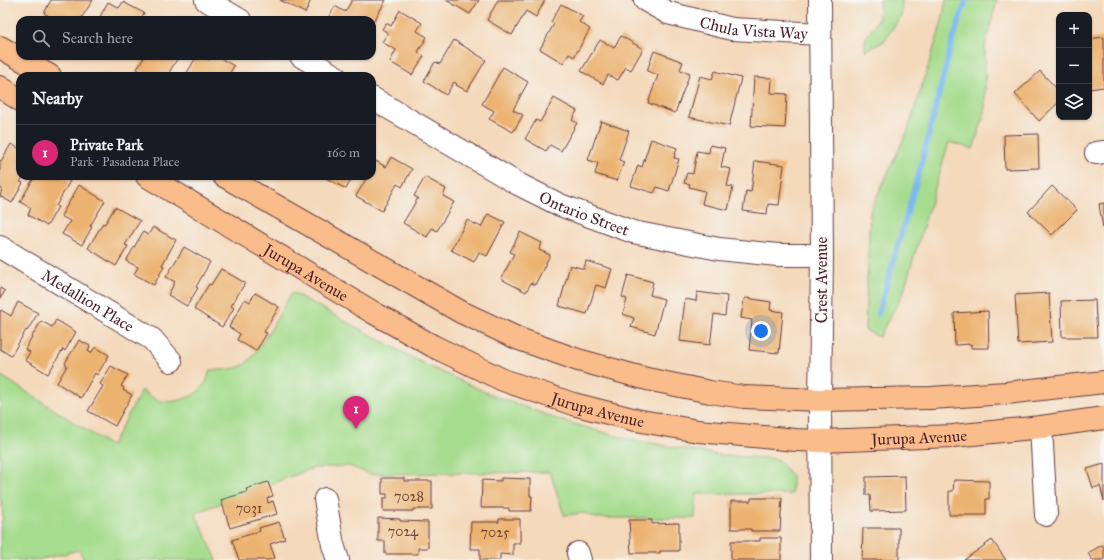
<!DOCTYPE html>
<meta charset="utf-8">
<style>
:root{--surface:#171b24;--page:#20242c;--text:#f1f3f6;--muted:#9ea1a6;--line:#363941;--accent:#db2777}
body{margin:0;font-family:"IM FELL Great Primer",serif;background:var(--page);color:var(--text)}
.controls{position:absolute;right:12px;top:12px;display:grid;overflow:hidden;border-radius:8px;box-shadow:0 1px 3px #0004}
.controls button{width:36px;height:36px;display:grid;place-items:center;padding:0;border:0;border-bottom:1px solid var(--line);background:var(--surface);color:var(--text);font:20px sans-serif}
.you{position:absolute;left:761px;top:331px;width:14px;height:14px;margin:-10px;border:3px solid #fff;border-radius:50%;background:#1a73e8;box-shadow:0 0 0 6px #1a73e833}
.badge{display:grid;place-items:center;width:26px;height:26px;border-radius:50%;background:var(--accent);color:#fff;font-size:13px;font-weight:700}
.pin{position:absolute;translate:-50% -33px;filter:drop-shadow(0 1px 2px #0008)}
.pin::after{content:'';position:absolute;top:21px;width:14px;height:12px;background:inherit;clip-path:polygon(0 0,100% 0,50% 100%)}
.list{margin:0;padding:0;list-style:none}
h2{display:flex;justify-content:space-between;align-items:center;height:52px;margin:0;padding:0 16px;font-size:17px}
h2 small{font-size:13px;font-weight:400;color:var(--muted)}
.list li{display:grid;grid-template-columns:26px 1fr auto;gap:12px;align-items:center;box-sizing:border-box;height:56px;padding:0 16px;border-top:1px solid var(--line)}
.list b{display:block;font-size:15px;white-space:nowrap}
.list p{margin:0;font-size:13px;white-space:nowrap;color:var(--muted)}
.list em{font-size:13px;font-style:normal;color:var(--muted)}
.icon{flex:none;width:22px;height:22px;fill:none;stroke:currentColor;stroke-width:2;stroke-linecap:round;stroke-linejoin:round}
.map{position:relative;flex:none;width:1104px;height:560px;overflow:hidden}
.search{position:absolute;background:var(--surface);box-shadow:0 1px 3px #0004;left:16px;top:16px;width:360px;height:44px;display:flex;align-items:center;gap:10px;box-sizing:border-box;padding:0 14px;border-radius:12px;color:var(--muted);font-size:15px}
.panel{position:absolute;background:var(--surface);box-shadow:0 1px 3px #0004;left:16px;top:72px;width:360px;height:108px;border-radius:12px}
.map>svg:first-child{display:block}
</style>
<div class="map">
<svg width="1104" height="560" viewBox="0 0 1104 560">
<rect width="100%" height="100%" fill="#f6f6f2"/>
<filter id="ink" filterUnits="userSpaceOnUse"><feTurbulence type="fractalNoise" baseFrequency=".025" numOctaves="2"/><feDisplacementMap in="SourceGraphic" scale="8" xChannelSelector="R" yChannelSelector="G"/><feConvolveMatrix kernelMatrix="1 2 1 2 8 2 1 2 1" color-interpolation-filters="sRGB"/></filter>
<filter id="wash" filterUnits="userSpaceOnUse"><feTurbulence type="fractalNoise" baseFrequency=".012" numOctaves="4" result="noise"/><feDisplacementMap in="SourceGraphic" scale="16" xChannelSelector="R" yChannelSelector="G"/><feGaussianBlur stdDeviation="0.9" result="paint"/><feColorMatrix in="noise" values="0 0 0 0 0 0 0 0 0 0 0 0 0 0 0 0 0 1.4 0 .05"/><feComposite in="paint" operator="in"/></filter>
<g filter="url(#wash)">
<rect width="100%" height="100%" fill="#f4d9bb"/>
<path fill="#a6dc8d" stroke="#787e5c" d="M880,0H902L901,16L883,42L865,51V39L879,18Z
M946,0H997L985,45V112L973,149L949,142L903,293L879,337L865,330L870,211L908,130L941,25Z
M292,292L426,365L492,395L560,420L623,438L717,455L777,459L792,476V494H697L695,518H596L584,513L564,515L550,472L370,474L349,466L313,468L195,513L217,560H84L79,550L38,560H0V527L3,517L2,505L0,499V375L111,446L142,390C146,393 151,397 155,399C172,406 197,398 206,382C208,379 208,374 210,370C221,370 233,370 244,365C256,358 283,307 292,292Z"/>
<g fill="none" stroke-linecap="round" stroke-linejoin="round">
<path stroke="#7cb8ef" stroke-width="5.5" d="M878,314L921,165L952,42L966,0"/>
</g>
<g id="blocks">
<path fill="#ecb26f" d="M51,0H93L80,20H55L44,13Z
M280,0H311L305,13Z
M352,0H386L372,24V20H327L335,6L345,12Z
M446,0H479L470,14Z
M498,0H545L536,17L526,11L512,35L487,20Z
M108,2L119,8L123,2L144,13L140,20H98Z
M561,4L583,16L579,22L590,29L574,57L569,54L563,63L540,49L554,24L551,22Z
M400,10L422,23L417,31L427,37L418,52L424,56L412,75L390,62L396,50L382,42L388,33L382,29L386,23L391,26Z
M621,36L643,49L631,70L626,67L618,80L608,75L603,84L581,71L600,40L614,48Z
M1104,37V87L1089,89V39Z
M454,40L486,60L467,91L456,85L457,84L454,82L446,95L424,81L435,62L440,64Z
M654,51L683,62L680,70L690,73L675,113L648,103L658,75L647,71Z
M145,56H179L167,76H149L137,69Z
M197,56H202L209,60L212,56H217L234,66L228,76H185Z
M503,67L528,82L513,110L523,115L513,132L489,119L494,111L482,104Z
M715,71L741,78L729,126L689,117L700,76L712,79Z
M1040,71L1059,91V102L1039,121L1015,94Z
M754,77L772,78L771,93L787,94L785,128L751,126Z
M554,98L577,111L572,120L577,123L561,151L550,145L546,151L525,139L536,120L540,122Z
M601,121L629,131L619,160L624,162L617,181L595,174L598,163L588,160Z
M1038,134L1039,168L1005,169L1004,135Z
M651,139L677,148L674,158L679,159L669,191L657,187L654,193L631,186L638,165L642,167Z
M11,144L20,149V176H24L20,182L23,183L12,203L0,196L2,189L0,188V160L1,161Z
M710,145L725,148L721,167L731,169L727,186L733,187L728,210L702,204L705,191L689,187L690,184L684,183L687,173L693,174L697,151L709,153Z
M391,157L412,169L402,187L397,184L382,211L356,196L368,176H372V168L376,161L386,167Z
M755,161L784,165L779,205L768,204L767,214L743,211L746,191L751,192Z
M35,176H61L70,181L56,206L58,207L47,226L28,215L31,208L20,202Z
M322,176H353L346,189Z
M425,177L446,189L443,196L454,202L437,231L432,228L427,237L403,223L418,198L414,196Z
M79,185L105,201L90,226L92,227L82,245L62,234L70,221L61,216Z
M1052,186L1077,210L1052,235L1028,212Z
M1104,203V227L1103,228L1099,204Z
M115,207L140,221L125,245L128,246L116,266L88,248L103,223L105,224Z
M488,214L505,222L487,256L479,252L474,262L451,250L467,220L481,227Z
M153,227L176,240L162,265L164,266L154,285L134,274L138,267L126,261L143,232L148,235Z
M520,232L542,243L539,250L550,255L535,285L531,283L526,292L501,279L514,254L510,252Z
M184,247L210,262L196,287L198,288L187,306L168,295L175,282L166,277Z
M586,261L612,269L606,288L596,285L587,314L559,306L570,265L584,269Z
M221,269L245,283L231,306L234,308L222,327L194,309L209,284L211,285Z
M628,275L653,282L650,295L664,299L655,334L631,327L634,318L623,314L627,299L622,297Z
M0,288L5,291L0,299Z
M697,292L727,296L725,316L714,314L710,345L680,341L685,299L696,301Z
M255,293L279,307L264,332L267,333L256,351L237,340L240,334L229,327L245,299L250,302Z
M1049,293L1052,342L1018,344L1015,295Z
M747,298L771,302L770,310L783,312L779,353L749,350L752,320L741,318L744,299Z
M1095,300L1097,337H1062L1061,301Z
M18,302L38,313L27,331L26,330L11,356L0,349V313L1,310L11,316Z
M988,311L989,348H971V344L955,345L954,313Z
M56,320L76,332L65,351L63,349L48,374L25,360L30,352L25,349L41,321L52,327Z
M79,340L90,346L88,351L91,353L95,347L109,355L97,375L95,373L81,398L57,383L67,366L65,363Z
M111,366L128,375L121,386L124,388L123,390L132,395L115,426L88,411L103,386L100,384Z
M1104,464V501L1100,486L1093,488L1087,469Z
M905,476L906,510L871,511L870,495H866V477Z
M382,478H404V481H432V509H413V511H383V498H387V494H382Z
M501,478L530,479V496H532L531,511H509V508H481L482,480L501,481Z
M954,480L989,481V499H986V515H949V491H953Z
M268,482L273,496L267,498L268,503L273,501L277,514L230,528L221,500L247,492L246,489Z
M751,498H782L780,531H751V529H731V501H751Z
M378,518L400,519V521L428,522V548H418V554H385V541H378Z
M499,519H520V543H513V555L500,554V560H480V549H470L471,522H499Z
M629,520H652V524L679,523V551H660V553H631Z
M279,522L285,539L270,544L275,558L269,560H239L232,540L260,531L259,528Z
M863,528H899V560H862Z
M760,538H781V560H731V541H760Z
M992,540L1006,560H964Z
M1102,545L1104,547V560H1092L1088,553Z"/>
</g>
</g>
<g filter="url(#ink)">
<use href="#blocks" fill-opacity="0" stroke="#643b41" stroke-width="1"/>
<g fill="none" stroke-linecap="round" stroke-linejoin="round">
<defs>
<g id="minor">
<path d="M206,0L240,20"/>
<path id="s1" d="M645,0L668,13L732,29L820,34"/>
<path d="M820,0L822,255L820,400L821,560"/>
<path d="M301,56L335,76"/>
<path id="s2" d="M372,98L518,184L560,205L633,232L719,249L778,255H822"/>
<path d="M1096,153L1104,152"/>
<path id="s3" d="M0,247L152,339L171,361"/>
<path d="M1041,427L1046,515"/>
<path d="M325,499L333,545L338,560"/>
<path d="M578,553L580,560"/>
</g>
<g id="major">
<path d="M0,47L50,76"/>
<path d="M0,87L20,100"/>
<path id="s4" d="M147,176L374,313L433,346L503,380L573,404L636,420L698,431L796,440L820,441L953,436L1041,427L1104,418"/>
<path d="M224,176L461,312L519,339L578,360L647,379L710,392L744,397L820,400L931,398L1006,393L1104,382"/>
</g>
</defs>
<use href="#minor" stroke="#643b41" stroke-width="24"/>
<use href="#major" stroke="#643b41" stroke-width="24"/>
<use href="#minor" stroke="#fff" stroke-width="22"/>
<use href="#major" stroke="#f9bc8a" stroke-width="22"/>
</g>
</g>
<g text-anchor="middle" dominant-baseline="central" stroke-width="3.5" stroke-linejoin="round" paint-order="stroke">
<g font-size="14" fill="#72443c">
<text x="409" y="496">7028</text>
<text x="249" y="508">7031</text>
<text x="403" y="531">7024</text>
<text x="495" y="532">7025</text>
</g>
<g font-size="16" fill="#4a1f2b" stroke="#f6f6f2">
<text stroke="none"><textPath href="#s1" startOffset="114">Chula Vista Way</textPath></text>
<text stroke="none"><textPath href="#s2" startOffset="242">Ontario Street</textPath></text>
<text stroke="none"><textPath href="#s4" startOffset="186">Jurupa Avenue</textPath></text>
<text transform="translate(821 280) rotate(-90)">Crest Avenue</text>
<text stroke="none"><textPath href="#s3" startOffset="103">Medallion Place</textPath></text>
<text stroke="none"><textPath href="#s4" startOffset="510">Jurupa Avenue</textPath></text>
<text stroke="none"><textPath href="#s4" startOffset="834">Jurupa Avenue</textPath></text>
</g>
</g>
</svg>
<div class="controls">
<button>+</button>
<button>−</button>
<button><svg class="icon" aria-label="layers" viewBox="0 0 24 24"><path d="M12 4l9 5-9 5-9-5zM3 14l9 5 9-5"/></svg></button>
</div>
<div class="you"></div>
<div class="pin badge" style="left:356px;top:429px">1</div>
<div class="search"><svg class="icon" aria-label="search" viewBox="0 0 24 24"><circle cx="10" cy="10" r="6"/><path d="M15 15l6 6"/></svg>Search here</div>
<section class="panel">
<h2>Nearby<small></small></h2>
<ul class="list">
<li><span class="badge">1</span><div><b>Private Park</b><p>Park · Pasadena Place</p></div><em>160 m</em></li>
</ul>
</section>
</div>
